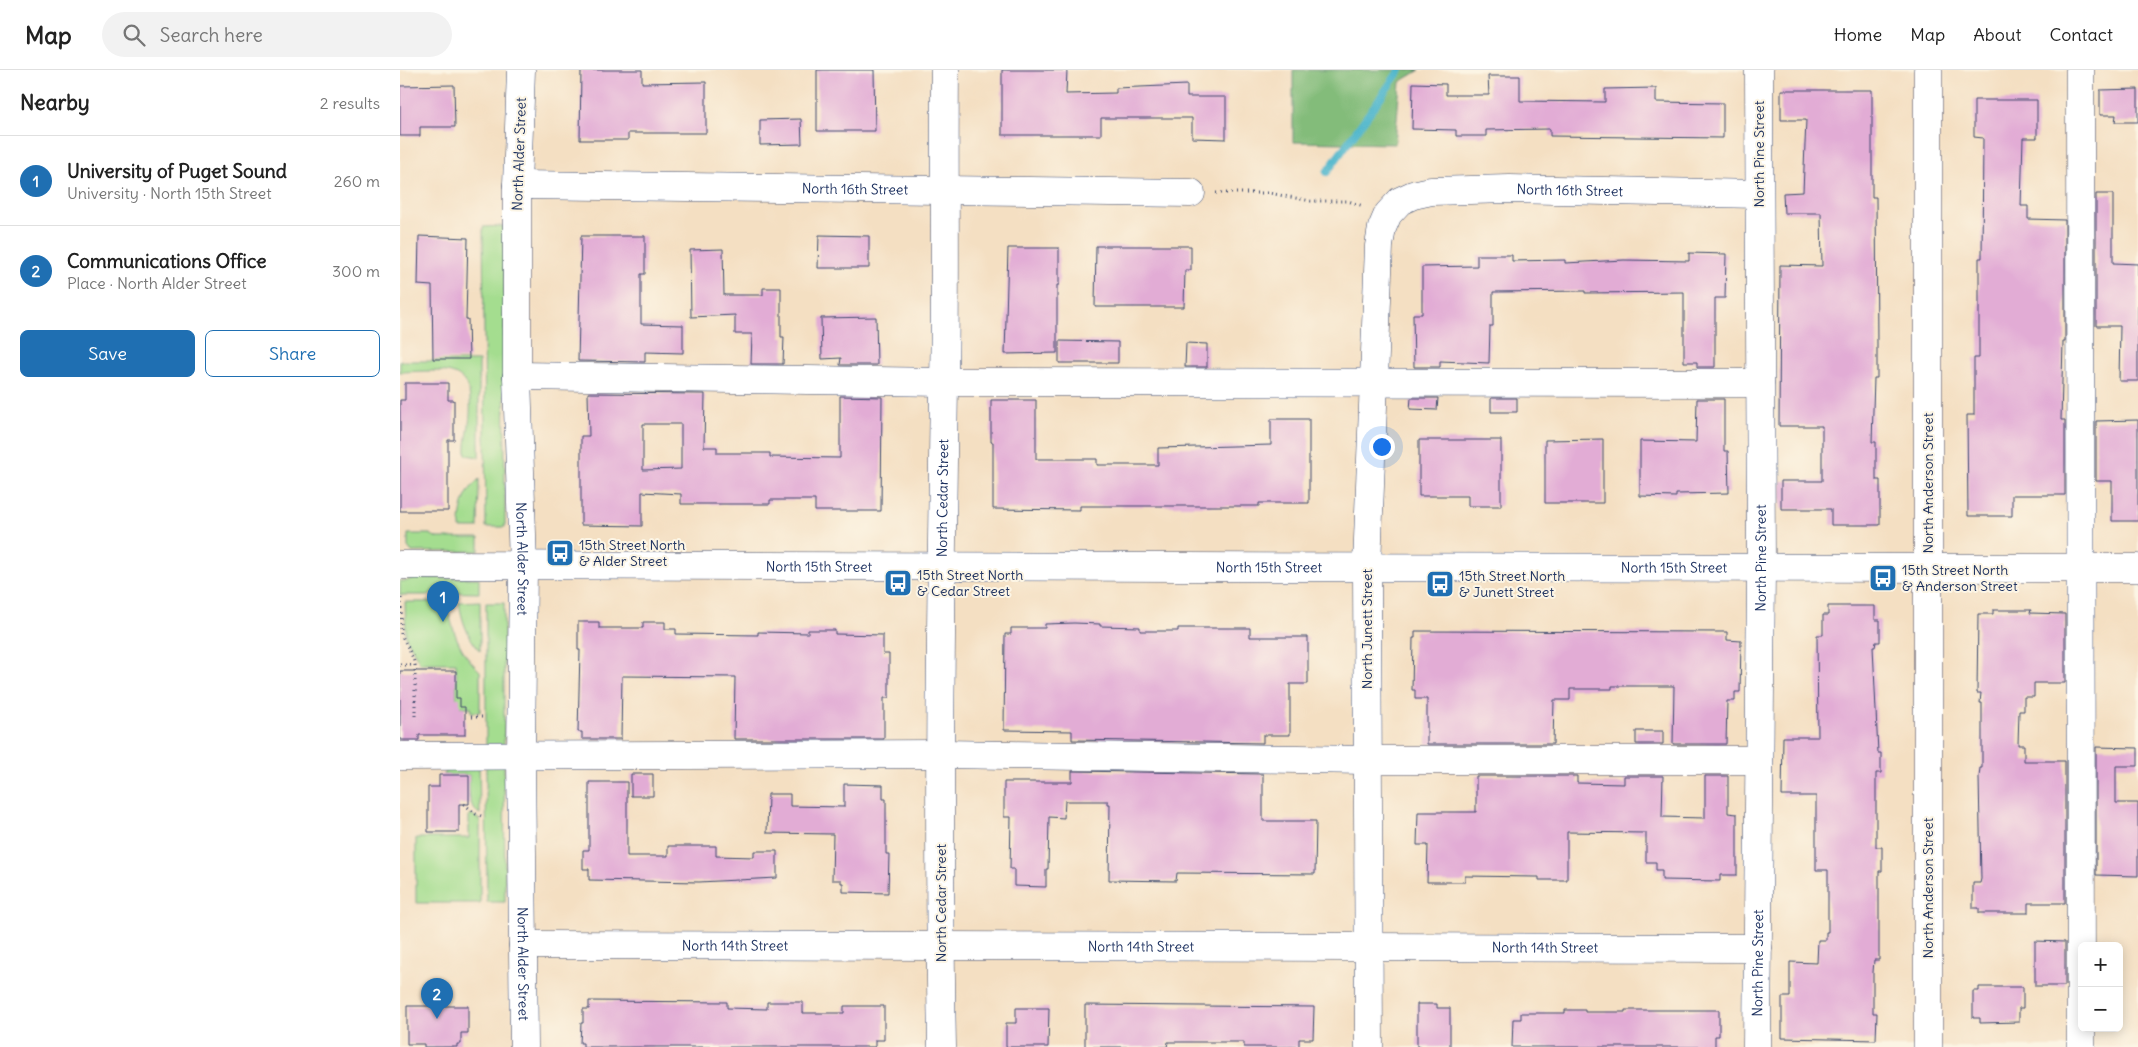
<!DOCTYPE html>
<meta charset="utf-8">
<style>
:root{--surface:#fff;--page:#f2f2f2;--text:#222;--muted:#767676;--line:#e0e0e0;--accent:#1f6fb2}
body{margin:0;font-family:Delius,sans-serif;background:var(--page);color:var(--text)}
.controls{position:absolute;right:15px;bottom:15px;display:grid;overflow:hidden;border-radius:8px;box-shadow:0 2px 12px #0003}
.controls button{width:45px;height:45px;display:grid;place-items:center;padding:0;border:0;border-bottom:1px solid var(--line);background:var(--surface);color:var(--text);font:25px sans-serif}
.you{position:absolute;left:981px;top:376px;width:18px;height:18px;margin:-12px;border:4px solid #fff;border-radius:50%;background:#1a73e8;box-shadow:0 0 0 8px #1a73e833}
.badge{display:grid;place-items:center;width:32px;height:32px;border-radius:50%;background:var(--accent);color:#fff;font-size:16px;font-weight:700}
.pin{position:absolute;translate:-50% -41px;filter:drop-shadow(0 1px 2px #0008)}
.pin::after{content:'';position:absolute;top:26px;width:18px;height:15px;background:inherit;clip-path:polygon(0 0,100% 0,50% 100%)}
.list{margin:0;padding:0;list-style:none}
h2{display:flex;justify-content:space-between;align-items:center;height:65px;margin:0;padding:0 20px;font-size:21px}
h2 small{font-size:16px;font-weight:400;color:var(--muted)}
.list li{display:grid;grid-template-columns:32px 1fr auto;gap:15px;align-items:center;box-sizing:border-box;height:90px;padding:0 20px;border-top:1px solid var(--line)}
.list b{display:block;font-size:19px;white-space:nowrap}
.list p{margin:0;font-size:16px;white-space:nowrap;color:var(--muted)}
.list em{font-size:16px;font-style:normal;color:var(--muted)}
.actions{display:flex;gap:10px;padding:15px 20px}
.actions a{flex:1;padding:11px 0;border:1px solid var(--accent);border-radius:8px;text-align:center;font-size:18px;color:var(--accent)}
.actions .main{background:var(--accent);color:#fff}
.icon{flex:none;width:28px;height:28px;fill:none;stroke:currentColor;stroke-width:2;stroke-linecap:round;stroke-linejoin:round}
.map{position:relative;flex:none;width:1738px;height:977px;overflow:hidden}
header{display:flex;align-items:center;gap:30px;box-sizing:border-box;height:70px;padding:0 25px;background:var(--surface);border-bottom:1px solid var(--line)}
header strong{font-size:24px}
nav{display:flex;gap:28px;margin-inline-start:auto;font-size:18px}
.search{width:350px;height:45px;background:var(--page);display:flex;align-items:center;gap:12px;box-sizing:border-box;padding:0 18px;border-radius:28px;color:var(--muted);font-size:19px}
main{display:flex}
aside{flex:1;background:var(--surface)}
.map>svg:first-child{display:block}
</style>
<header>
<strong>Map</strong>
<div class="search"><svg class="icon" aria-label="search" viewBox="0 0 24 24"><circle cx="10" cy="10" r="6"/><path d="M15 15l6 6"/></svg>Search here</div>
<nav><a>Home</a><a>Map</a><a>About</a><a>Contact</a></nav>
</header>
<main>
<aside>
<h2>Nearby<small>2 results</small></h2>
<ul class="list">
<li><span class="badge">1</span><div><b>University of Puget Sound</b><p>University · North 15th Street</p></div><em>260 m</em></li>
<li><span class="badge">2</span><div><b>Communications Office</b><p>Place · North Alder Street</p></div><em>300 m</em></li>
</ul>
<div class="actions"><a class="main">Save</a><a>Share</a></div>
</aside>
<div class="map">
<svg width="1738" height="977" viewBox="0 0 1738 977">
<rect width="100%" height="100%" fill="#fcf5e5"/>
<filter id="ink" filterUnits="userSpaceOnUse"><feTurbulence type="fractalNoise" baseFrequency=".02" numOctaves="2"/><feDisplacementMap in="SourceGraphic" scale="10" xChannelSelector="R" yChannelSelector="G"/><feConvolveMatrix kernelMatrix="1 2 1 2 8 2 1 2 1" color-interpolation-filters="sRGB"/></filter>
<filter id="wash" filterUnits="userSpaceOnUse"><feTurbulence type="fractalNoise" baseFrequency=".0096" numOctaves="4" result="noise"/><feDisplacementMap in="SourceGraphic" scale="20" xChannelSelector="R" yChannelSelector="G"/><feGaussianBlur stdDeviation="1.12" result="paint"/><feColorMatrix in="noise" values="0 0 0 0 0 0 0 0 0 0 0 0 0 0 0 0 0 1.4 0 .05"/><feComposite in="paint" operator="in"/></filter>
<g filter="url(#wash)">
<rect width="100%" height="100%" fill="#f4dfc2"/>
<path fill="#a4dd8f" stroke="#608676" d="M104,156L105,457H86L83,157Z
M0,291H79V387L66,385C65,373 68,365 69,354C77,292 47,301 0,302Z
M79,409L78,458H60C60,438 64,423 79,409Z
M8,464H30L37,468H79V481L12,482L8,477Z
M13,508H79V523L32,522L29,525H0V511H7Z
M80,531V581C67,566 62,551 59,532Z
M5,532H47C52,560 59,582 80,601V642H71V637H60L56,628V593H20L6,567Z
M86,533H104V674L86,675Z
M79,693L80,744C67,737 69,718 69,705H44L47,698Z
M86,693H104L105,832H87Z
M71,744L80,750V833H16V768H69V745Z"/>
<path fill="#83bc7a" stroke="#4f766c" d="M893,0H1020L1000,12L995,74L893,72Z"/>
<g fill="none" stroke-linecap="round" stroke-linejoin="round">
<path stroke="#4eb6cc" stroke-width="8" d="M927,102L1000,0"/>
</g>
<g id="blocks">
<path fill="#e2acd5" fill-rule="evenodd" d="M181,0H242V13L306,12V63H228V70H180Z
M417,0H474L475,61H417Z
M602,0H667L666,24L716,23V18L787,15V27H826V69L792,68V48H701V65H602Z
M1088,6H1120V31L1205,32V19L1256,18V32L1323,33V68L1150,66V59L1086,60V66H1056V60L1012,59L1013,13L1046,14V25H1089Z
M54,15L55,57H20V66H0V16Z
M1738,19V52H1715L1716,45H1700V20Z
M1381,20H1472V127H1476L1477,276V308H1474L1472,372H1476V410H1480V455H1431V439H1381V411H1422V356H1379L1380,195L1422,196L1421,143H1384L1383,123L1403,122L1406,50H1381Z
M1574,30H1637V68H1623L1621,136H1628V149L1665,150V272H1663L1661,350H1665V425H1612V446H1568L1567,345H1574V288H1579V188H1582L1583,68L1574,67Z
M401,49L402,74L360,75V50Z
M1696,124H1713V193L1738,194V311H1719L1720,256H1696Z
M419,165L469,166V198H418Z
M19,166L68,168L66,249H68L69,289H33L32,216L18,215Z
M181,166H245V204H241V254L283,255V283L245,282V292L178,291Z
M696,176H791V200H785L784,237H695Z
M608,178H659V215H657V283L605,284Z
M323,179L324,225H363V218H381V267H384L383,294H351L352,264H335V245L291,247L290,180Z
M1289,183L1326,184L1325,228H1315V297H1297V292H1284V222L1185,223V221L1093,222V256H1090L1089,293L1040,291V297H1014L1013,244H1022V197L1077,196V185H1112V191L1165,190V193L1224,190L1289,191Z
M476,247L477,295H440L441,288L422,289L421,248Z
M659,271L718,272V293H659Z
M786,273L807,274V297H785Z
M5,313H48V330H54V370H48V441H0V330H5Z
M188,323L305,324L304,377H317V383H370V387L440,388V326L482,327L481,441H415V430H370V434H281V424L242,422V456L181,455V366H189ZM243,354H281V399L243,400Z
M1011,328H1038L1037,340L1010,339Z
M1091,328H1117V342H1091Z
M1297,329H1324V381H1328L1329,423L1276,424V427L1240,426V371L1296,372Z
M591,330H636V389H697V395H758V378L871,375V349H909V433H859V436H680V440L593,439V372H591Z
M1738,350V451H1712V411H1696V351Z
M1203,369V433H1145V370Z
M1019,370H1101V436H1068V426H1019Z
M1428,536H1475V550H1480V572H1476L1475,577H1473L1478,683H1481V703H1476V777H1482V801H1479V890H1474L1473,902V943H1477L1476,970L1382,968V927H1390V892L1417,893L1418,870H1426V862H1428V800H1416V726H1382L1383,667H1418L1417,565H1423V545H1428Z
M1593,540H1631L1630,543L1665,544V613H1634V627H1624V641H1619L1618,675H1624V691H1665V833H1628V843H1579V838H1573V813H1580L1581,809L1579,707L1580,698H1582V633H1580L1581,623H1577L1578,544H1593Z
M178,552H199V558H243V552H265V559H276V564L358,565V562L408,563V560H435V564L483,565V584H489V628H484V669H334L335,607L222,606L221,669H182V662H178L180,580H178Z
M674,553L700,554V556L740,557V561H778V558H850V567H908V614H890V665H863V673L672,670V661L604,660L605,564H611V558H645V554Z
M1015,561L1327,562V570L1341,571L1340,622H1335V631H1327L1326,674H1273L1274,616H1212V619H1170V630H1154L1153,674H1027V629H1015V620H1012L1013,568H1015Z
M0,601H56V628H60V637H65V665H19V670H0Z
M1236,661H1263V674H1236Z
M1696,677L1738,678V696H1716V733H1738V806L1696,805Z
M672,701L863,704V751H916L915,804L777,803L776,811L709,810L710,734H708V731H665L664,748L649,747L648,799H646V817L614,816V799H610L611,747H604V712H672Z
M231,704H253V726H231Z
M39,705H69V734H59V762H28V717H39Z
M1076,706H1177V713L1224,714V706H1263L1262,747L1305,748V706H1328V743L1337,744V805H1320V811L1262,810V800H1256V792H1246V763L1167,762V810H1139V807H1135L1065,806V812H1027L1028,775H1017L1018,742H1076Z
M189,712H227V786H268V776H316V786L354,787V781H377V808L299,812L189,810V799H183V780H189Z
M444,714L483,715V729H486V784H489L488,823L443,822V813H441V810H432L433,764L367,763L368,724H390V736L444,737Z
M1635,871L1665,872V916H1635Z
M1579,917H1623V938H1619V952L1580,953V948H1573V921H1579Z
M189,931L327,932V938L367,939V932H403V943H444V936H484V970H475V977H183V973H180L181,953H183V939H189Z
M1017,934H1037V938H1050V977H1017Z
M685,935L914,937L913,969H899V977H844V972H768L767,977H685Z
M7,936H68V963H61V974H57V977H24V974H7Z
M616,938H649L648,977H606V953H616Z
M1165,940H1185V942H1225V940H1319V966H1315V977H1112L1113,949H1121V943H1165Z"/>
</g>
</g>
<g filter="url(#ink)">
<use href="#blocks" fill-opacity="0" stroke="#3c496d" stroke-width="1"/>
<g fill="none" stroke-linecap="round" stroke-linejoin="round">
<defs>
<g id="minor">
<path id="s1" d="M121,0L117,115V306L123,496L121,686L124,977"/>
<path d="M1680,0L1681,977"/>
<path id="s2" d="M117,115L791,123"/>
<path d="M117,306L544,312L1360,313"/>
<path id="s3" d="M0,495C579,498 1159,497 1738,498"/>
<path d="M0,686L542,684L968,690H1359"/>
<path id="s4" d="M123,875L1358,878"/>
<path id="s5" d="M542,977C538,756 541,535 544,314C546,210 544,105 545,0"/>
<path id="s6" d="M969,977L967,496L979,176L982,158L988,144L1000,131L1013,125L1031,121L1110,119L1359,124"/>
<path id="s7" d="M1357,977L1361,497L1359,0"/>
<path d="M1528,977V0"/>
</g>
</defs>
<use href="#minor" stroke="#3c496d" stroke-width="29"/>
<path stroke="#3c496d" stroke-width="3" stroke-dasharray="1 4" stroke-linecap="butt" d="M816,123H869L911,131H948L963,136
M1,528V564L13,588L15,595V648
M0,595H15
M71,647H84
M64,734L76,744L84,747"/>
<use href="#minor" stroke="#fff" stroke-width="28"/>
</g>
</g>
<defs>
<symbol id="bus-square" viewBox="-11 -11 22 22"><rect x="-9" y="-9" width="18" height="18" rx="4" fill="#1f6fb2" stroke="#fcf5e5"/><path d="M-5-6H5V4H4V6H2V4H-2V6H-4V4H-5ZM-3.5-4V0h7V-4ZM-3.5 1.2v1.5H-2V1.2ZM2 1.2v1.5H3.5V1.2Z" fill="#fff"/></symbol>
</defs>
<g fill-rule="evenodd">
<use href="#bus-square" x="144" y="467" width="32" height="32"/>
<use href="#bus-square" x="1467" y="492" width="32" height="32"/>
<use href="#bus-square" x="482" y="497" width="32" height="32"/>
<use href="#bus-square" x="1024" y="498" width="32" height="32"/>
</g>
<g text-anchor="middle" dominant-baseline="central" stroke-width="4" stroke-linejoin="round" paint-order="stroke">
<g font-size="14" fill="#1b2f5e" stroke="#fcf5e5">
<text transform="translate(119 84) rotate(-88)">North Alder Street</text>
<text transform="translate(1359 84) rotate(-90)">North Pine Street</text>
<text stroke="none"><textPath href="#s2" startOffset="338">North 16th Street</textPath></text>
<text stroke="none"><textPath href="#s6" startOffset="1024">North 16th Street</textPath></text>
<text transform="translate(1528 413) rotate(-90)">North Anderson Street</text>
<text stroke="none"><textPath href="#s5" startOffset="549">North Cedar Street</textPath></text>
<text stroke="none"><textPath href="#s1" startOffset="489">North Alder Street</textPath></text>
<text stroke="none"><textPath href="#s7" startOffset="489">North Pine Street</textPath></text>
<text stroke="none"><textPath href="#s3" startOffset="869">North 15th Street</textPath></text>
<text stroke="none"><textPath href="#s3" startOffset="1274">North 15th Street</textPath></text>
<text stroke="none"><textPath href="#s3" startOffset="419">North 15th Street</textPath></text>
<text transform="translate(967 559) rotate(-90)">North Junett Street</text>
<text transform="translate(1528 818) rotate(-90)">North Anderson Street</text>
<text transform="translate(541 833) rotate(-90)">North Cedar Street</text>
<text stroke="none"><textPath href="#s4" startOffset="212">North 14th Street</textPath></text>
<text stroke="none"><textPath href="#s4" startOffset="618">North 14th Street</textPath></text>
<text stroke="none"><textPath href="#s4" startOffset="1022">North 14th Street</textPath></text>
<text stroke="none"><textPath href="#s1" startOffset="894">North Alder Street</textPath></text>
<text stroke="none"><textPath href="#s7" startOffset="84">North Pine Street</textPath></text>
</g>
<g font-size="14" fill="#1b2f5e" stroke="#fcf5e5" text-anchor="start">
<text x="179" y="475">15th Street North<tspan x="179" dy="16">&amp; Alder Street</tspan></text>
<text x="1502" y="500">15th Street North<tspan x="1502" dy="16">&amp; Anderson Street</tspan></text>
<text x="517" y="505">15th Street North<tspan x="517" dy="16">&amp; Cedar Street</tspan></text>
<text x="1059" y="506">15th Street North<tspan x="1059" dy="16">&amp; Junett Street</tspan></text>
</g>
</g>
</svg>
<div class="controls">
<button>+</button>
<button>−</button>
</div>
<div class="you"></div>
<div class="pin badge" style="left:43px;top:552px">1</div>
<div class="pin badge" style="left:37px;top:949px">2</div>
</div>
</main>
